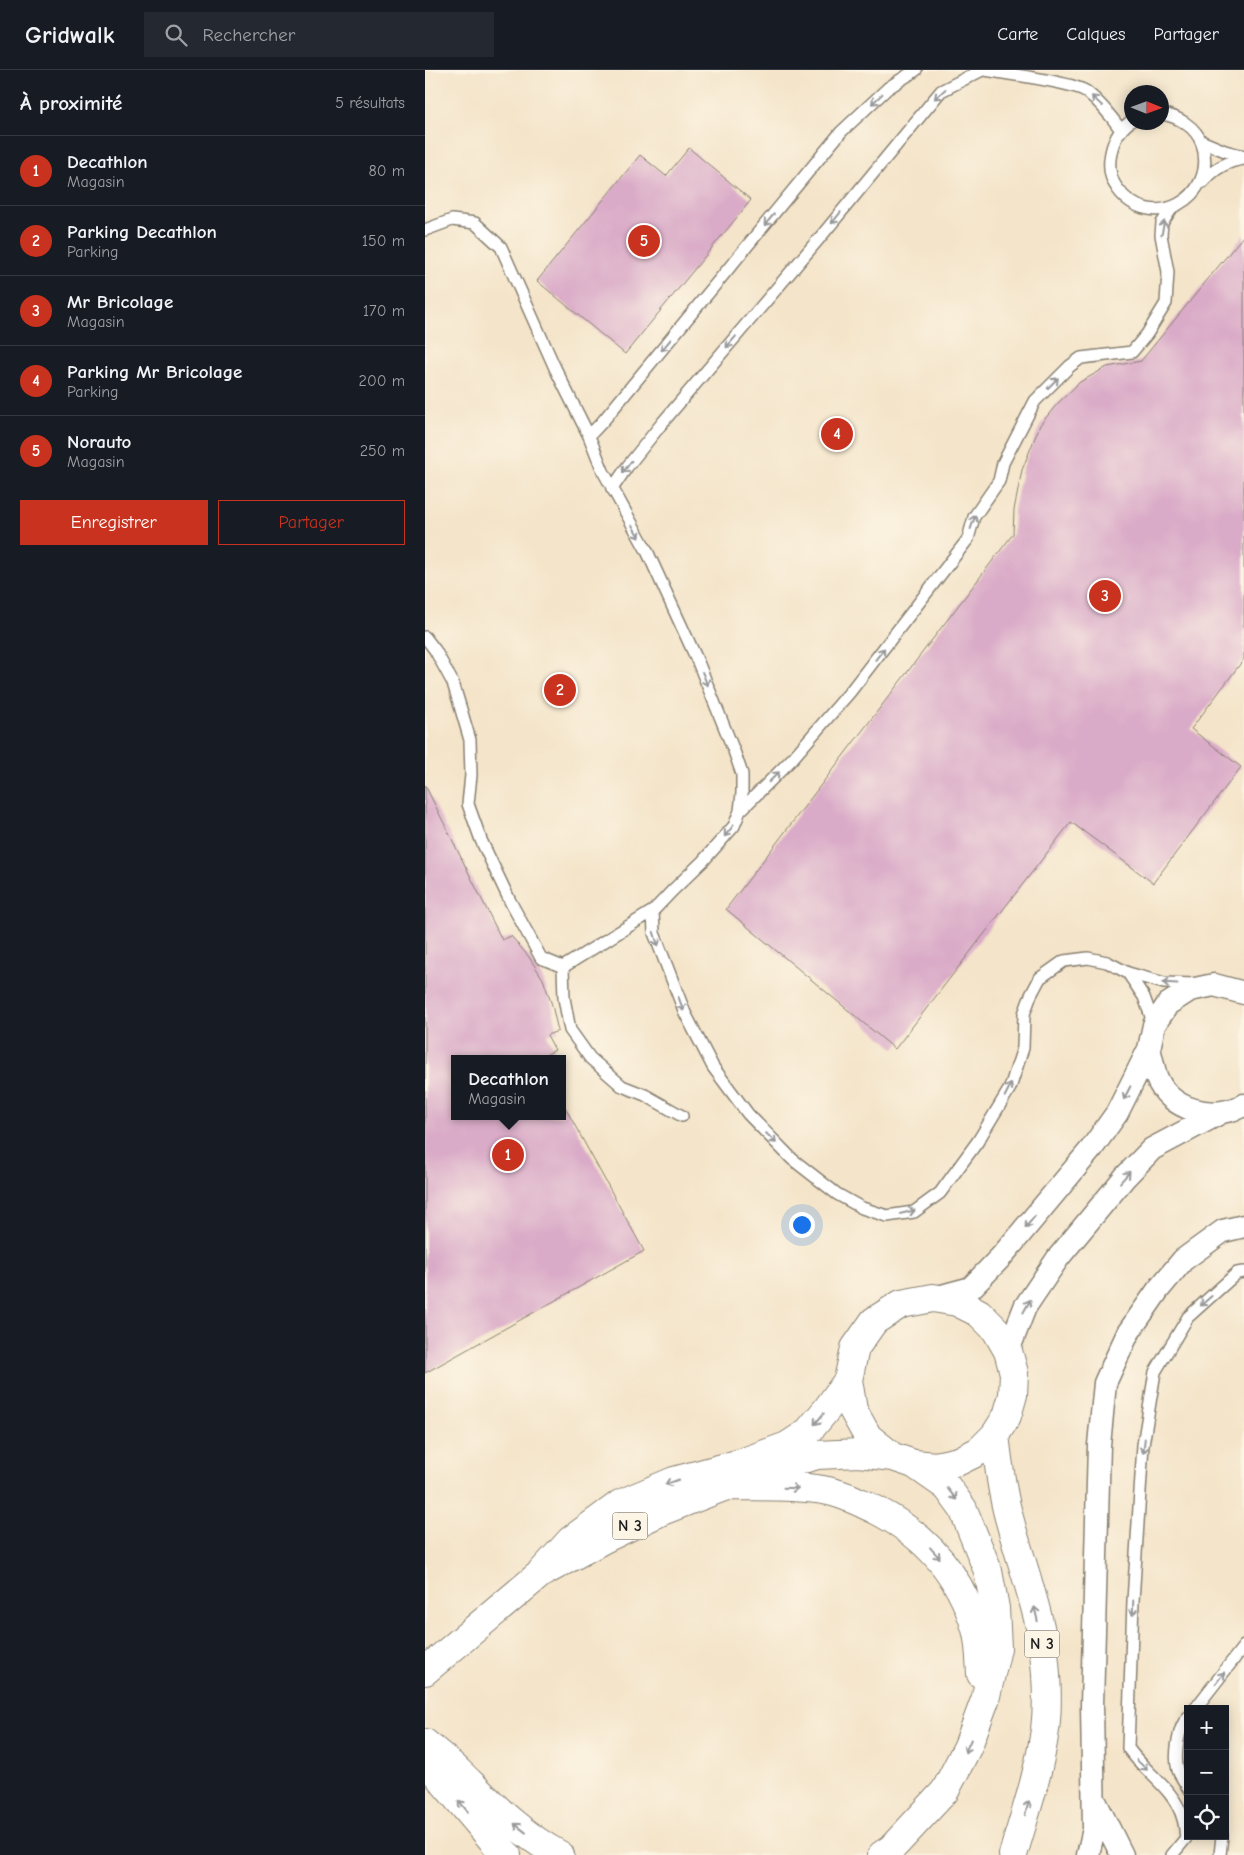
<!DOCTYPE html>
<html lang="fr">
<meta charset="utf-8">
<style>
:root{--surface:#171b24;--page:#242831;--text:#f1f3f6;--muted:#9ea1a6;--line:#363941;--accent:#c8321e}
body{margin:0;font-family:"Comic Neue",sans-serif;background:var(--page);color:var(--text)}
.controls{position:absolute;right:15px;bottom:15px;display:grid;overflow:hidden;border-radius:0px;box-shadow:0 2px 12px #0003}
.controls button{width:45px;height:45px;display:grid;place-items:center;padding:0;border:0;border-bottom:1px solid var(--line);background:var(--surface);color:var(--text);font:25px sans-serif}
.compass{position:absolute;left:699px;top:15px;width:45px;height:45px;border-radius:50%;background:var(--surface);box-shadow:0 2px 12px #0003;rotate:91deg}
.you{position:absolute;left:376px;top:1154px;width:18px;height:18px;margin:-12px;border:4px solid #fff;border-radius:50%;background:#1a73e8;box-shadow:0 0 0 8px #1a73e833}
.badge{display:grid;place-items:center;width:32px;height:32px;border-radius:50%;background:var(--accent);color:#fff;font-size:16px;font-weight:700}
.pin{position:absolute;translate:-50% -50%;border:2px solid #fff;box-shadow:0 1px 5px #0006}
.popup{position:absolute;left:26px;top:985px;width:115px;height:65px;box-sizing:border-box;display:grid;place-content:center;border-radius:0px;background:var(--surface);filter:drop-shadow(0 1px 4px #0005);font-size:16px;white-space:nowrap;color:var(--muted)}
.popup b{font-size:19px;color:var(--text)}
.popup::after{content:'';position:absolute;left:50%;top:100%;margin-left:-10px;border:10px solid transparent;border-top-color:var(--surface)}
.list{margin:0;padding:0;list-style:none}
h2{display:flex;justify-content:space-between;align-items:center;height:65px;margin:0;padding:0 20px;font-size:21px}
h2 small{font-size:16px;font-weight:400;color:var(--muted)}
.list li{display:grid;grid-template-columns:32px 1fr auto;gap:15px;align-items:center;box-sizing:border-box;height:70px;padding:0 20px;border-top:1px solid var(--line)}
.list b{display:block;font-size:19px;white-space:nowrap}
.list p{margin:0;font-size:16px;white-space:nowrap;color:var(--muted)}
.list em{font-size:16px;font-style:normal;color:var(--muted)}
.actions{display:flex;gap:10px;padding:15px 20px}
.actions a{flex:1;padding:11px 0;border:1px solid var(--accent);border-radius:0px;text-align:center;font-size:18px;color:var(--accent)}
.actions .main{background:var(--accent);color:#fff}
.icon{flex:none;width:28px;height:28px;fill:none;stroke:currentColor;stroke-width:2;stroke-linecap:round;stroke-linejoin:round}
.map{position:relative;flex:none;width:819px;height:1785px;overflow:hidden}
header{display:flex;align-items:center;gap:30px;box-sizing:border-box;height:70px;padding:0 25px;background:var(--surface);border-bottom:1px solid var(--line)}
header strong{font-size:24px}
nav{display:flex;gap:28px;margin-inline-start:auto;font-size:18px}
.search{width:350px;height:45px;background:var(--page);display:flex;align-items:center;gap:12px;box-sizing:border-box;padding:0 18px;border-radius:0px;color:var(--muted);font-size:19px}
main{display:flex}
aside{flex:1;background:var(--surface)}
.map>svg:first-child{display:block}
</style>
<header>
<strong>Gridwalk</strong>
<div class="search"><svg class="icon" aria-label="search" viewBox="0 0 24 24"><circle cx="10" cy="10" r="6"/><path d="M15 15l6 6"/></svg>Rechercher</div>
<nav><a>Carte</a><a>Calques</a><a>Partager</a></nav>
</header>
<main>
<aside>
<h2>À proximité<small>5 résultats</small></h2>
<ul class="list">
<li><span class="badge">1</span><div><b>Decathlon</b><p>Magasin</p></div><em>80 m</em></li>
<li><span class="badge">2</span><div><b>Parking Decathlon</b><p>Parking</p></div><em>150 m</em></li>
<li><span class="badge">3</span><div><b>Mr Bricolage</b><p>Magasin</p></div><em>170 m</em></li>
<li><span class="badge">4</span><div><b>Parking Mr Bricolage</b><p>Parking</p></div><em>200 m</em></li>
<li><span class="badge">5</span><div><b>Norauto</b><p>Magasin</p></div><em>250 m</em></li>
</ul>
<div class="actions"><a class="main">Enregistrer</a><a>Partager</a></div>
</aside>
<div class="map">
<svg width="819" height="1785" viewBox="0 0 819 1785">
<rect width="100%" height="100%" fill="#fcf5e5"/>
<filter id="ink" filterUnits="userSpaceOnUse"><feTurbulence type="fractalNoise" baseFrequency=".02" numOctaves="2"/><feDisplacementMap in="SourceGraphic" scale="10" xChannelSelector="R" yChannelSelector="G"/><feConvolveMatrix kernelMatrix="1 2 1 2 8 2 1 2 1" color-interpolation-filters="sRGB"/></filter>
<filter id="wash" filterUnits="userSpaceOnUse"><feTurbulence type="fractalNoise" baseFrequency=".0096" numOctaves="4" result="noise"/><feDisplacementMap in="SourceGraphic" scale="20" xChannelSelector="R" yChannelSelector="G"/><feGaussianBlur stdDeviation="1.12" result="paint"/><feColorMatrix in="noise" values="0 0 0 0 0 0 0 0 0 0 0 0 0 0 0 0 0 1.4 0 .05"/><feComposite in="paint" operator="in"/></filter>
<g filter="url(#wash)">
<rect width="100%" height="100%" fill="#f4e4c9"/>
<g id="blocks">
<path fill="#daabc8" d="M264,78L326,130L200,284L112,211L215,85L241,106Z
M819,165V589L766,659L816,697L728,813L646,752L470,979L301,839L588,464L589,440L597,400L615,355L632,334L655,312L682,297L716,291Z
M0,715L77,870L86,866L104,887L118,909L127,935L133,961L122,965L130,980L113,989H29V1046H137V1032L219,1181L0,1303Z"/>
</g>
</g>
<g filter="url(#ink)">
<use href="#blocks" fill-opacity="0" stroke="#888072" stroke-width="1"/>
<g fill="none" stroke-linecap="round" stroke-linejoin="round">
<defs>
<path id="lane" d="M560,0C581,4 649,12 662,22C676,33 686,46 696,60
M706,51C693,61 687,72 685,89C684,99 686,110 692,118C725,165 794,129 777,74C771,57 753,46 736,44
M776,71L800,81L819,86
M778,112C788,100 802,91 819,89
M0,160L27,150L50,153L76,177L130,298L164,366L178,401L222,481L273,592L309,681L317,704V723L315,741L309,756L278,791L247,821L228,841L229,863L260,943L288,997L323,1044L367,1089L412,1124L437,1138L462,1146L489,1142L515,1123L553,1071L585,1018L598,978L599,944L606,925L615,908L639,891L663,888L682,892L703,903L739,913L770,914
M164,366L178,351L416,62L463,18L491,0
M187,419L202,397L238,352L398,164L516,21L557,0
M0,567L10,580L28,613L35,636L45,670L46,705L43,734L56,770L85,831L116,888L138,897
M315,741L367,689L425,622L543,469L549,447L574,411L578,393L610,331L645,296L656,288L707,282L722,264L741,233L743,202L736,165L737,153L747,138
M228,841L138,897L139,928L145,960L165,988L197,1016L220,1025L257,1046
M703,903L719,927L729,955
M770,1639L819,1576
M763,1647C753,1657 749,1686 753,1700C755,1706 760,1712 763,1718
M747,1785L761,1768C760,1762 760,1755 758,1749C750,1719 719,1702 703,1678L708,1531L718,1375L730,1302L763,1247L812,1203L819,1202
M795,1785L797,1766"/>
<path id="street" d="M724,979C727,988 728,997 731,1006C744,1041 788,1051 819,1035
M509,1228L546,1218L576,1187L667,1078L692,1043L724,979L729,955L743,934L765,920L789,915L819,923
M583,1281L600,1237L633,1188L700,1107L727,1079L795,1043
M671,1733L697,1785
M663,1785L669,1759L667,1635L674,1375L680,1313L703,1263L733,1220L758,1190L798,1161L819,1156"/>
<path id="primary" d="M423,1310L428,1340L443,1367L468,1387
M0,1601L115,1504L146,1470L195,1434L249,1411L316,1393L362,1376L382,1363L402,1339L423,1310L430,1278L449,1251L476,1234L508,1228L532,1232L554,1243L571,1260L583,1281L589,1303L588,1325L582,1346L570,1365L554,1381L534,1391L511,1396L489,1394L468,1387L434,1383L392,1385L350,1397L237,1441L177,1470L115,1504"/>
<path id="highway" d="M570,1365C573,1390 576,1416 582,1440C592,1480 606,1517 615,1557C621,1588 624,1629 620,1660C614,1703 600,1744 588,1785
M300,1416C332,1417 366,1415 398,1420C417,1423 434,1432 451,1440C502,1466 535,1504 551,1559C555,1573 555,1589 556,1604
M0,1673C12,1683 24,1692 35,1703C66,1733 96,1765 135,1785
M3,1694L70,1773L82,1785
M457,1785L466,1779L520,1721L543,1676L560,1630L572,1578L570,1538L563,1501L538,1439L522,1417L489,1394"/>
</defs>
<use href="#lane" stroke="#888072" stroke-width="14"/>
<use href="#street" stroke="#888072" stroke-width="25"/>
<use href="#primary" stroke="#888072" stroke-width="30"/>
<use href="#highway" stroke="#888072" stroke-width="30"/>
<use href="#lane" stroke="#fff" stroke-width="11"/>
<use href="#street" stroke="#fff" stroke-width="22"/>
<use href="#primary" stroke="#fff" stroke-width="28"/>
<use href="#highway" stroke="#fff" stroke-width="28"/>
</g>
<defs><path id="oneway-shaft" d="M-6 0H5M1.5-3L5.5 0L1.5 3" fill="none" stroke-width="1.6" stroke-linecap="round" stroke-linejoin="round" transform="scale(1.25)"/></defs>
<g stroke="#999">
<use href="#oneway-shaft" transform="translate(515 24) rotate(138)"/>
<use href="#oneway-shaft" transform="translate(452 29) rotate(137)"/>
<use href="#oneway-shaft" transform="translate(672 31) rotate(-137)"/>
<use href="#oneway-shaft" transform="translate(411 148) rotate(129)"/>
<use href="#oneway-shaft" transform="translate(344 150) rotate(130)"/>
<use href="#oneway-shaft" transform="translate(738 158) rotate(-78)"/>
<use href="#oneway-shaft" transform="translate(306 272) rotate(131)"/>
<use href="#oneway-shaft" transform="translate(241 275) rotate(130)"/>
<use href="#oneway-shaft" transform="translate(628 313) rotate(-45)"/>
<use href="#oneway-shaft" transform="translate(202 397) rotate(126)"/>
<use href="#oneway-shaft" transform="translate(548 452) rotate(-71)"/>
<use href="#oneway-shaft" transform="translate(211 462) rotate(60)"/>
<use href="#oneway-shaft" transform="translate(455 584) rotate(-52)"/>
<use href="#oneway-shaft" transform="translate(280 609) rotate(68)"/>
<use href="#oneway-shaft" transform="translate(349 707) rotate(-44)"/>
<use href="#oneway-shaft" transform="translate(304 761) rotate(129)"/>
<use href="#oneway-shaft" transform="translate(231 869) rotate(72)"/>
<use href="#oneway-shaft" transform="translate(745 913) rotate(-177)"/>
<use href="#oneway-shaft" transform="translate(256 934) rotate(70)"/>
<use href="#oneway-shaft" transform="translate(583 1020) rotate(-63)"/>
<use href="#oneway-shaft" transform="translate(702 1023) rotate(117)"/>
<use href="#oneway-shaft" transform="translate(346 1068) rotate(45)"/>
<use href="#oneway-shaft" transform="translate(700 1107) rotate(-49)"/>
<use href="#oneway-shaft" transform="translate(483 1142) rotate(-13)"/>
<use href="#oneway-shaft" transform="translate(605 1152) rotate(130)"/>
<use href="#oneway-shaft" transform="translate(781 1231) rotate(139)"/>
<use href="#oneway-shaft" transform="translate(602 1236) rotate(-61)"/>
<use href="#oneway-shaft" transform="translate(394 1349) rotate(130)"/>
<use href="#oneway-shaft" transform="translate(719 1376) rotate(96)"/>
<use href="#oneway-shaft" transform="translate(247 1412) rotate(160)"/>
<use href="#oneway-shaft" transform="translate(366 1418) rotate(2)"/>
<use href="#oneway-shaft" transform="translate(527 1424) rotate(52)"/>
<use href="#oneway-shaft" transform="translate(510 1483) rotate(48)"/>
<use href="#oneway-shaft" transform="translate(708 1538) rotate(92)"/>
<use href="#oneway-shaft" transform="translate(611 1544) rotate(-103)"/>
<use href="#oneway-shaft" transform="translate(795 1608) rotate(-53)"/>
<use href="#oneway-shaft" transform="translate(543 1676) rotate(114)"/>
<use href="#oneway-shaft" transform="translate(717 1695) rotate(43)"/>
<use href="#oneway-shaft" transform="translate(38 1736) rotate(-130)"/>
<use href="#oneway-shaft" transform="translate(602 1738) rotate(-74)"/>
<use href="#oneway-shaft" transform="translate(95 1758) rotate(-142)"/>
</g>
</g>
<g text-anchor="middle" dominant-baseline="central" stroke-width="5" stroke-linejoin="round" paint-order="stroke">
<g fill="#fcf5e5" stroke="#5f5d58" stroke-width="1">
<rect x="187.5" y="1442.5" width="35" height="27" rx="4"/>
<rect x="599.5" y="1560.5" width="35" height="27" rx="4"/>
</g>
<g font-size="16" font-weight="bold" fill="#1c1c1c">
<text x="205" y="1456">N 3</text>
<text x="617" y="1574">N 3</text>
</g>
</g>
</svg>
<div class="controls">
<button>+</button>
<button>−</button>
<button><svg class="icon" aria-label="locate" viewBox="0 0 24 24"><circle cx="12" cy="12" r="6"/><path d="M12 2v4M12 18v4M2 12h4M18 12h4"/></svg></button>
</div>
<svg class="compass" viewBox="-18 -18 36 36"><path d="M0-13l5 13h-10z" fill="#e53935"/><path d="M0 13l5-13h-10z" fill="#9ea1a6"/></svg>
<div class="you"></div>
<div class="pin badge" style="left:83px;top:1085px">1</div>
<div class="popup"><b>Decathlon</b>Magasin</div>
<div class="pin badge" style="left:135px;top:620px">2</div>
<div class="pin badge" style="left:680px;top:526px">3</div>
<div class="pin badge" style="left:412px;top:364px">4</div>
<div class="pin badge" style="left:219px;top:171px">5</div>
</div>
</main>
